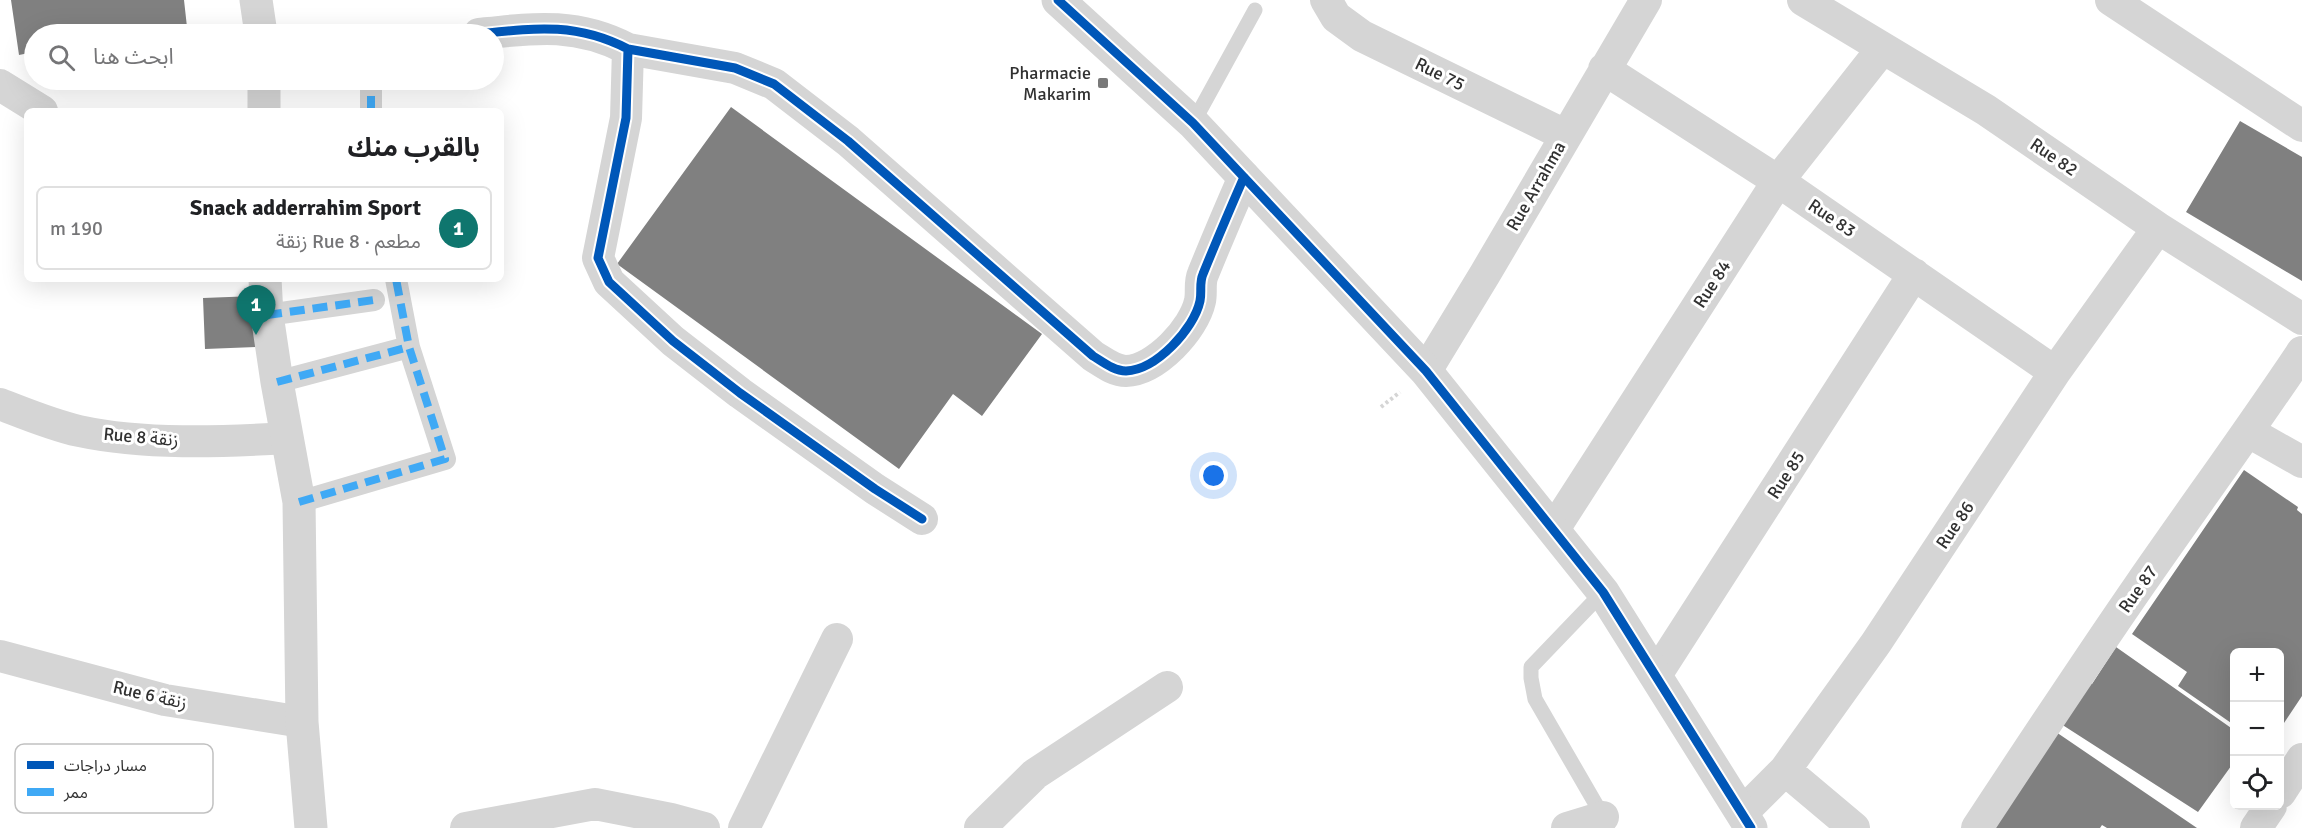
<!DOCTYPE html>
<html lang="ar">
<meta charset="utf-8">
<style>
:root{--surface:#fff;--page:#f2f2f2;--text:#202124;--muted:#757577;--line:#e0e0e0;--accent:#0f766e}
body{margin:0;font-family:Signika,"Noto Sans Arabic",sans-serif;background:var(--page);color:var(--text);direction:rtl}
.controls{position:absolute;right:18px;bottom:18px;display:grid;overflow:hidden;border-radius:9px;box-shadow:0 6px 24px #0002}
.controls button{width:54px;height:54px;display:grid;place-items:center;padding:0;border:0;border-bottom:2px solid var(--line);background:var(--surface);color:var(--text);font:30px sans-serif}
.you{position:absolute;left:1214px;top:476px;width:21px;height:21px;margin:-15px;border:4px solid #fff;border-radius:50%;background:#1a73e8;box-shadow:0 0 0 9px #1a73e833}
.badge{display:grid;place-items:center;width:39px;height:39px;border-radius:50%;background:var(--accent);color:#fff;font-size:20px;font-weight:700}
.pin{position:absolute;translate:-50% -50px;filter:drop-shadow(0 2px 3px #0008)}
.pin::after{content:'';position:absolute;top:32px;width:21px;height:18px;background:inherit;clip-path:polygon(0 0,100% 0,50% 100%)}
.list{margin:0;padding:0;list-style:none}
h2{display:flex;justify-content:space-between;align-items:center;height:78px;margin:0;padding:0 24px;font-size:26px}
h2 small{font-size:20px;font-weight:400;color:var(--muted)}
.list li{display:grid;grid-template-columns:39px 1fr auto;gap:18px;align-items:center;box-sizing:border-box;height:84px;margin:0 12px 12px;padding:0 12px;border:2px solid var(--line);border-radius:9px}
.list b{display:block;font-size:22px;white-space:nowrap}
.list p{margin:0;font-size:20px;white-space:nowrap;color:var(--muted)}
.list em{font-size:20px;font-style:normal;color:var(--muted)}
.icon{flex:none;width:33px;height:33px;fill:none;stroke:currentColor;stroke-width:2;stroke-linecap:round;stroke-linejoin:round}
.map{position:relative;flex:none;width:2302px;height:828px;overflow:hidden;direction:ltr}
.search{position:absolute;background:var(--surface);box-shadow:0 6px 24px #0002;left:24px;top:24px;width:480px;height:66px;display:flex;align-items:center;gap:15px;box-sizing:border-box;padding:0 21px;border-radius:33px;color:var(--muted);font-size:22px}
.panel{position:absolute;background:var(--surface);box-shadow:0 6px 24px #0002;left:24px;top:108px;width:480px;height:174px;border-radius:9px;direction:rtl}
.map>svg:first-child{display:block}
</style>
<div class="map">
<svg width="2302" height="828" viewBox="0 0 2302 828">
<rect width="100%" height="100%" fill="#fff"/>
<path fill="#808080" d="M11,0H184L187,27L140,34H34V52L19,55Z
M731,107L1042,334L982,416L953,394L899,469L617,264Z
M2240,121L2302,157V281L2186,212Z
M255,296L257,347L205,349L203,298Z
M2244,470L2298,507L2297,510L2302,514V696L2280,729V652H2234V725L2178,686L2187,672L2132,634Z
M2116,647L2234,730V762L2198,812L2061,724L2088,682L2092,684Z
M2056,732L2197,828H2107L2102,825L2100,828H1986Z"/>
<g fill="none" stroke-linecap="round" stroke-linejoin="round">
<path stroke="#d5d5d5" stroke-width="4" stroke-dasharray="3 3" stroke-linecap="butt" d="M1381,407L1400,392"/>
<path stroke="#d5d5d5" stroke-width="15" d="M1193,123L1255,10
M1603,592L1531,667V678L1535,699L1605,820"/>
<path stroke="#d5d5d5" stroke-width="22" d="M371,111V80
M267,315L374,300
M277,382L409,347
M299,502L445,459L409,347L396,279"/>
<path stroke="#d5d5d5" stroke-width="32" d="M1326,0L1336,17L1362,36L1565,135
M1803,0L1986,110L2158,228L2302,319
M2111,0L2302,126
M479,34C534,28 576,22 628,49L626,118L598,258L609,282L673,341L740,393L875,489L922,519
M628,49L735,68L774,84L848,141L1093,356C1103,362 1114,371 1126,371C1156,370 1194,329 1200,301C1202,292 1199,283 1203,274C1216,242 1230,209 1244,177
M1604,69L1778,181L2055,372
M0,85L42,111
M1426,371L1485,274L1646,0
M0,404C26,414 52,425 79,431C144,445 221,442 287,438
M2249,432L2302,462
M1554,529L1778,181L1882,49
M0,656L165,700L302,722
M1656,675L1914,274
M1785,770L1854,828
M2280,793L2302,759
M1742,813L1785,770L1876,643L2055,372L2158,228
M466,828L595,804L671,819L704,828
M744,828L837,639
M980,828L1035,774L1167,687
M1567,828L1603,817
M1977,828C2031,746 2085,664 2141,583C2195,505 2250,430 2302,352
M2256,828L2271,806"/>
<path stroke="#d5d5d5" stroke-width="33" d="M256,0L261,34
M1058,0L1193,123L1426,371L1603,592L1751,828
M264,111V80
M265,279L267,315L277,382L299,502L302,722L311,828"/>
<path stroke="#3fa9f5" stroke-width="8" stroke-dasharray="15 8" stroke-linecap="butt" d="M371,111V80
M267,315L374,300
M277,382L409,347
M299,502L445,459L409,347L396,279"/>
<defs>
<path id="cycleway" d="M1058,0L1193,123L1426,371L1603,592L1751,828
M479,34C534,28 576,22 628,49L626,118L598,258L609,282L673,341L740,393L875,489L922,519
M628,49L735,68L774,84L848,141L1093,356C1103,362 1114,371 1126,371C1156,370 1194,329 1200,301C1202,292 1199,283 1203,274C1216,242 1230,209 1244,177"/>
</defs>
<use href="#cycleway" stroke="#fff" stroke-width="13"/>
<use href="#cycleway" stroke="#0057b8" stroke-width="9"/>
</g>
<rect fill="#797979" stroke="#fff" stroke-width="2" x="1097" y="77" width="12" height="12" rx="3"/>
<g text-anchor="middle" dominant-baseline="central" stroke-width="6" stroke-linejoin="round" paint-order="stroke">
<g font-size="18" fill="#313131" stroke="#fff" text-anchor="end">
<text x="1091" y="73">Pharmacie<tspan x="1091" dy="21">Makarim</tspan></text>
</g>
<g font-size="18" fill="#313131" stroke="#fff">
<text transform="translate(1440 74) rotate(26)">Rue 75</text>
<text transform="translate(2054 157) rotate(34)">Rue 82</text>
<text transform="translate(1536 186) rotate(-60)">Rue Arrahma</text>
<text transform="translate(1832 218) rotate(34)">Rue 83</text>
<text transform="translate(1712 284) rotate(-57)">Rue 84</text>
<text transform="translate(141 437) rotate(5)">Rue 8 زنقة</text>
<text transform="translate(1786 475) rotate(-57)">Rue 85</text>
<text transform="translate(1955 525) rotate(-56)">Rue 86</text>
<text transform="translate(2138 589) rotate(-55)">Rue 87</text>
<text transform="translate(150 695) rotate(13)">Rue 6 زنقة</text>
</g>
</g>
<rect x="15" y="744" width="198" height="69" rx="9" fill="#fff" stroke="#c1c1c1" stroke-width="1.5"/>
<rect x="27" y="761" width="27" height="8" fill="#0057b8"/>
<rect x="27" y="788" width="27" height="8" fill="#3fa9f5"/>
<g font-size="16" fill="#313131">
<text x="64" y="771">مسار دراجات</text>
<text x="64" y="798">ممر</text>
</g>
</svg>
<div class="controls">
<button>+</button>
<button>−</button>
<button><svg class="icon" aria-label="locate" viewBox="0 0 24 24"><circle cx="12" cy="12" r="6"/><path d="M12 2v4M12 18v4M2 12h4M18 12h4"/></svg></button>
</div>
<div class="you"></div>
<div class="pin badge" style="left:256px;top:335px">1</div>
<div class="search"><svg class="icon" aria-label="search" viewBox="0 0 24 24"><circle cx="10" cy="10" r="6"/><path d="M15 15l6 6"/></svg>ابحث هنا</div>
<section class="panel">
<h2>بالقرب منك<small></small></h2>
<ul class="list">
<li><span class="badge">1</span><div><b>Snack adderrahim Sport</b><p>مطعم · Rue 8 زنقة</p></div><em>190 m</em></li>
</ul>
</section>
</div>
